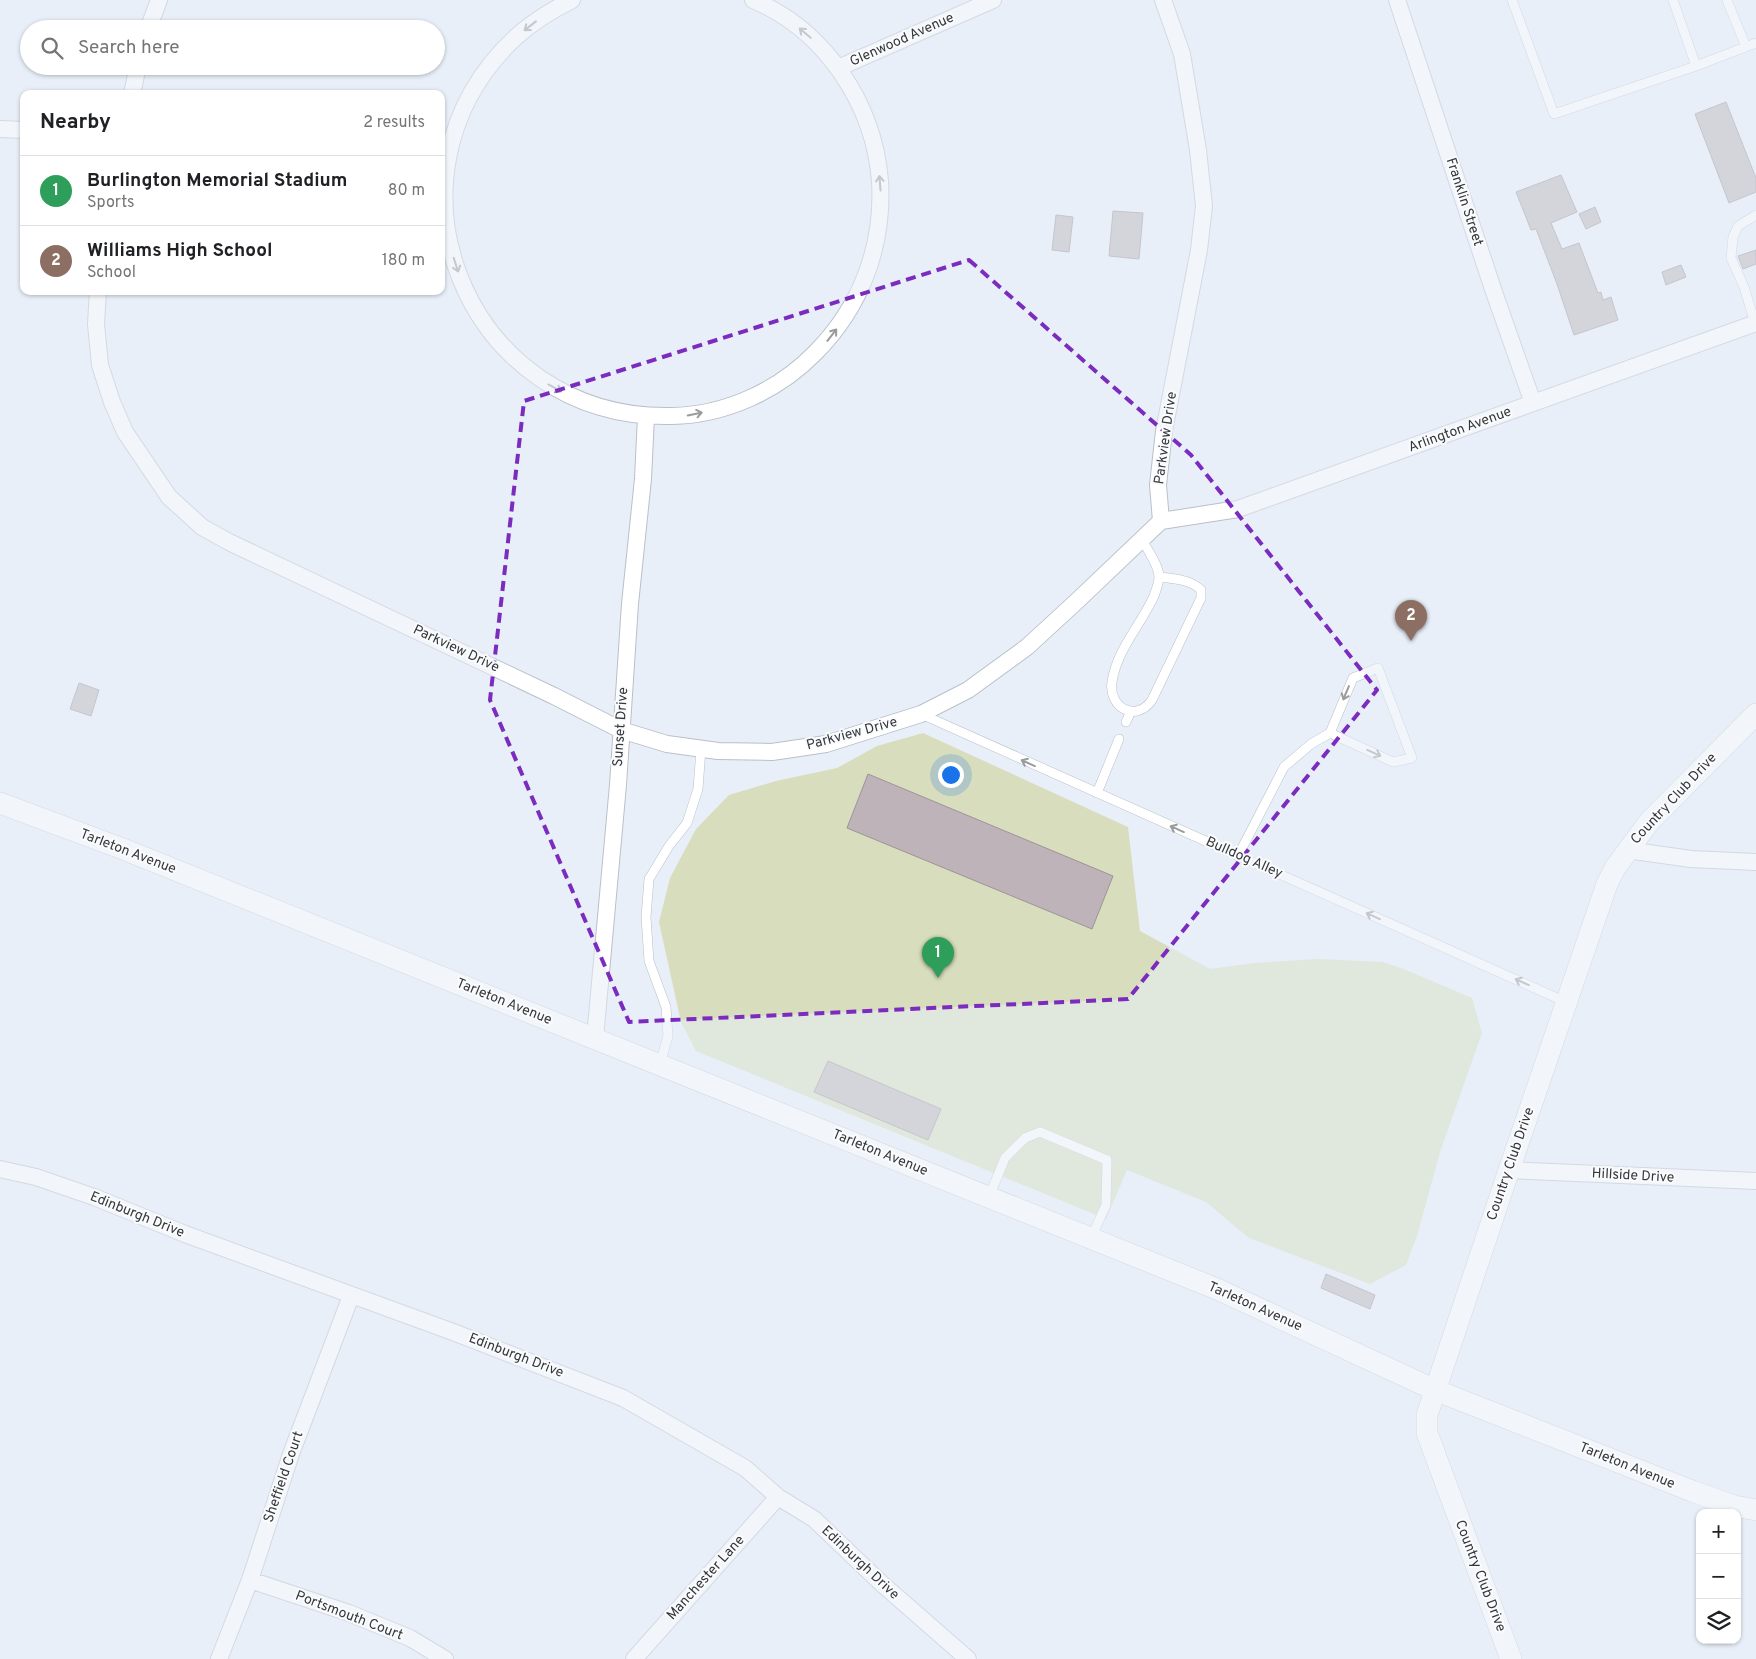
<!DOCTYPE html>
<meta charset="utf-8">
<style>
:root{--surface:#fff;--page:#f2f2f2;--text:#202124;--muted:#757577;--line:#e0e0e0;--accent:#0b8043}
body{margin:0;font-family:Overpass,sans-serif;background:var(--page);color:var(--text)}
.controls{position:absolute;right:15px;bottom:15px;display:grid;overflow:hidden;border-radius:10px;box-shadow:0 1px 4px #0004}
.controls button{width:45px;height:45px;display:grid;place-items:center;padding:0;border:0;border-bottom:1px solid var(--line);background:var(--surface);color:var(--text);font:25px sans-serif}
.you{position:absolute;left:950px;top:774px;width:18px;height:18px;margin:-12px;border:4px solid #fff;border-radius:50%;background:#1a73e8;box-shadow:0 0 0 8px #1a73e833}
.badge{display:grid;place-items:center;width:32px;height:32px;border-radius:50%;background:var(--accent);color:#fff;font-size:16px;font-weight:700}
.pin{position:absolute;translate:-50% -41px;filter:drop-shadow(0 1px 2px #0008)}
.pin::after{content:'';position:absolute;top:26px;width:18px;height:15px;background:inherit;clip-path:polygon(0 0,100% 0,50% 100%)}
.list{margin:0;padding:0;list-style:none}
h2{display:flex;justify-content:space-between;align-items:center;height:65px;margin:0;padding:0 20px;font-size:21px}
h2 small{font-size:16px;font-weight:400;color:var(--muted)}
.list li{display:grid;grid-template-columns:32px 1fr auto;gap:15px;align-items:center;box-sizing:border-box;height:70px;padding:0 20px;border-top:1px solid var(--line)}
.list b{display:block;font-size:19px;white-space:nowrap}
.list p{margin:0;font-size:16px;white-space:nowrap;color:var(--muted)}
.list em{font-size:16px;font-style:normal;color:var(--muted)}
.icon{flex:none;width:28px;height:28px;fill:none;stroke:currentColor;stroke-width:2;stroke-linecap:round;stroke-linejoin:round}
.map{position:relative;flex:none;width:1756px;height:1659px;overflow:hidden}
.search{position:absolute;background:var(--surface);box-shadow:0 1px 4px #0004;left:20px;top:20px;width:425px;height:55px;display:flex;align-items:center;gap:12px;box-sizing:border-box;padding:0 18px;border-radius:28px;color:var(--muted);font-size:19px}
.panel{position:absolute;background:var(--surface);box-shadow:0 1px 4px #0004;left:20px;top:90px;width:425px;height:205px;border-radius:10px}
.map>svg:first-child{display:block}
</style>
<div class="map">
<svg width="1756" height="1659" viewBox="0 0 1756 1659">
<rect width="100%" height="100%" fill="#e8eff8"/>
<path fill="#d8ddbd" d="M923,733L1128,827L1140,931L1210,969L1255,963L1317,959L1383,962L1406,970L1472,998L1482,1033L1440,1152L1417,1236L1406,1265L1370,1284L1249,1238L1206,1202L1127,1170L1106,1219L696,1051L681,1022L659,922L670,878L696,829L729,795L776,781L837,768L877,746Z"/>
<path fill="#bdb3b9" stroke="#9d939a" d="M1726,102L1756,178V192L1729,203L1695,114Z
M1561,175L1577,212L1551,223L1562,249L1579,243L1598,293L1601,292L1603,300L1611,297L1618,320L1574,335L1557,284L1536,229L1531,230L1516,192Z
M1595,207L1601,222L1586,229L1579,214Z
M1113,211L1143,213L1139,259L1109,256Z
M1056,215L1073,217L1069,252L1052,250Z
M1756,250V264L1743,269L1738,256Z
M1681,265L1686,277L1666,285L1662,272Z
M79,683L99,690L91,716L70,709Z
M868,774L1113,876L1092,929L847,828Z
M828,1061L941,1109L928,1140L814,1092Z
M1326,1274L1375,1295L1370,1309L1321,1288Z"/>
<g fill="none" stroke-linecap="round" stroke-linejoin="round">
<defs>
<path id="service" d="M1512,0L1554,114L1696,66L1756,43
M1673,0L1696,66
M1727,0L1746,47
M1755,323L1744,287L1731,258L1733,237L1738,226L1756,215
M1142,539C1147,550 1159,565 1159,577C1159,583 1156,590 1154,596C1141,625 1117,649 1112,682C1108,706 1135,724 1152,700L1201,598V590C1190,579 1174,579 1159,577
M921,714L1566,1002
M1126,722L1131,711
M1097,793L1119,739
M1238,856L1284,767L1311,744L1330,733L1353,678L1378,668L1412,758L1393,762L1330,733
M660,1064L668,1036L666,1007L649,961L646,917L649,879L669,846L687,823L698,789L701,749
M989,1197L1005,1158L1025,1138L1040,1132L1107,1160L1106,1205L1091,1238"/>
<path id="minor" d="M572,0C552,10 534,21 517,36C366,175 467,421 672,416C725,415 778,391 815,353C861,307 884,246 880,181C874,104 825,30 753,0
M1397,0L1494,292L1533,403
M148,29L159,0
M838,68L993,0
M132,94L138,66
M0,129L24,130
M98,291L96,324L100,365L112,402L125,432L169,497L202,527L229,542L554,696L621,730L667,744L718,751L772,752L826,744L921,714L968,690L1027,647L1077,601L1161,521L1158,485L1164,431L1199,250L1204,206L1198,150L1182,54L1163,0
M1161,521L1238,509L1756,323
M1627,850L1691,859L1756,862
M595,1038L618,785L630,604L643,479L646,416
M0,1169L36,1177L94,1197L185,1234L453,1332L623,1398L745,1468L778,1497L814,1519L881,1583L968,1659
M1509,1170L1756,1181
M250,1580L349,1613L410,1638L445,1659
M219,1659L250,1580L291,1454L351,1296
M634,1659L778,1497"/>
<path id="tertiary" d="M0,803L123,849L1217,1289L1435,1390L1692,1491L1734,1506L1756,1510
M1511,1659L1427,1433V1415L1509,1170L1607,884L1615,868L1649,822L1756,714"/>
</defs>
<use href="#service" stroke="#bac0c9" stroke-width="10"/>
<use href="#minor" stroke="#bac0c9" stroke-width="18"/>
<use href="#tertiary" stroke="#bac0c9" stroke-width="22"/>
<use href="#service" stroke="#fff" stroke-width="9"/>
<use href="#minor" stroke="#fff" stroke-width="16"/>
<use href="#tertiary" stroke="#fff" stroke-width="21"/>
</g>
<defs><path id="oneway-shaft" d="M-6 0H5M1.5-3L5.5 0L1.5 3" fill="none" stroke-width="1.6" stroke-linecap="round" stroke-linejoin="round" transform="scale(1.25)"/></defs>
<g stroke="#9a9b9d">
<use href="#oneway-shaft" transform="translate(530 26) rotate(142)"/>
<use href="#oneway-shaft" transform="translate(805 33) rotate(-140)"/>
<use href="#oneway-shaft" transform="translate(880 183) rotate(-94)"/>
<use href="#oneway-shaft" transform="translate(456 265) rotate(72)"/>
<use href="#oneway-shaft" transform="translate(832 335) rotate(-52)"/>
<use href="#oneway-shaft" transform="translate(555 388) rotate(29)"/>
<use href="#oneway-shaft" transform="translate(695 414) rotate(-11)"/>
<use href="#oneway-shaft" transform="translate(1346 693) rotate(113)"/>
<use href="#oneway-shaft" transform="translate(1374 753) rotate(24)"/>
<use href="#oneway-shaft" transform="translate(1028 763) rotate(-156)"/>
<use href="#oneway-shaft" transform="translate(1177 829) rotate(-156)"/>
<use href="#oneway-shaft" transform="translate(1373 916) rotate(-156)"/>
<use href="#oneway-shaft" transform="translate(1522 982) rotate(-156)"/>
</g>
<path d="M0 0H1756V1659H0ZM969,260L1191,455L1377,690L1128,999L629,1022L490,700L524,401Z" fill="#e8eff8" fill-opacity=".55" fill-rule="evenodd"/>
<path fill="none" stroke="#7b2cbf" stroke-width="4" stroke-dasharray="10 6" stroke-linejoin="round" d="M969,260L1191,455L1377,690L1128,999L629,1022L490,700L524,401Z"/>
<g text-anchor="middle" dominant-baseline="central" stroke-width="4" stroke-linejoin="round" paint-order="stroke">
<g font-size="14" fill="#34373b" stroke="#fafbfd">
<text transform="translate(902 40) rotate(-24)">Glenwood Avenue</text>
<text transform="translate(1464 202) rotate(72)">Franklin Street</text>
<text transform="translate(1460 430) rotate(-20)">Arlington Avenue</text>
<text transform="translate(1166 438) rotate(-82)">Parkview Drive</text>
<text transform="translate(456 649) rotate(25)">Parkview Drive</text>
<text transform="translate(621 727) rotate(-86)">Sunset Drive</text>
<text transform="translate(852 734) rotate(-15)">Parkview Drive</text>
<text transform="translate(1674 799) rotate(-47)">Country Club Drive</text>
<text transform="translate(128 852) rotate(21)">Tarleton Avenue</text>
<text transform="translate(1244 858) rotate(24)">Bulldog Alley</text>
<text transform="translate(504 1002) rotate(22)">Tarleton Avenue</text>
<text transform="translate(880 1153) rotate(22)">Tarleton Avenue</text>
<text transform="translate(1511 1164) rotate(-71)">Country Club Drive</text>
<text transform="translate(1633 1176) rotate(3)">Hillside Drive</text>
<text transform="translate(137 1215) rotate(22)">Edinburgh Drive</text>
<text transform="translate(1255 1307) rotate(24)">Tarleton Avenue</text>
<text transform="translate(516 1356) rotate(21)">Edinburgh Drive</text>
<text transform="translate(1627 1466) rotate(22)">Tarleton Avenue</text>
<text transform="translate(284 1477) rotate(-71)">Sheffield Court</text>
<text transform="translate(860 1563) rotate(43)">Edinburgh Drive</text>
<text transform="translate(1480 1576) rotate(69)">Country Club Drive</text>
<text transform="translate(706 1578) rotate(-48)">Manchester Lane</text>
<text transform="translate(349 1616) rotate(21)">Portsmouth Court</text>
</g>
</g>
</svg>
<div class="controls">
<button>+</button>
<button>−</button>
<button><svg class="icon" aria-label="layers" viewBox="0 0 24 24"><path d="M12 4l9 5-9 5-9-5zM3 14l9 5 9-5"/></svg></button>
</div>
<div class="you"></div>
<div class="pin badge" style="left:938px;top:978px;background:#2e9e5b">1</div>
<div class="pin badge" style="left:1411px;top:641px;background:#8d6e63">2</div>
<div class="search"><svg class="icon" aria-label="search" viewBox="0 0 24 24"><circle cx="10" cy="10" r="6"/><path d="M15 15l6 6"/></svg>Search here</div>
<section class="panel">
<h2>Nearby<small>2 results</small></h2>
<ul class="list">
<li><span class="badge" style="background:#2e9e5b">1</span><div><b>Burlington Memorial Stadium</b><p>Sports</p></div><em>80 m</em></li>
<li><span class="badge" style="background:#8d6e63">2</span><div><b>Williams High School</b><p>School</p></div><em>180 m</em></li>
</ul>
</section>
</div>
